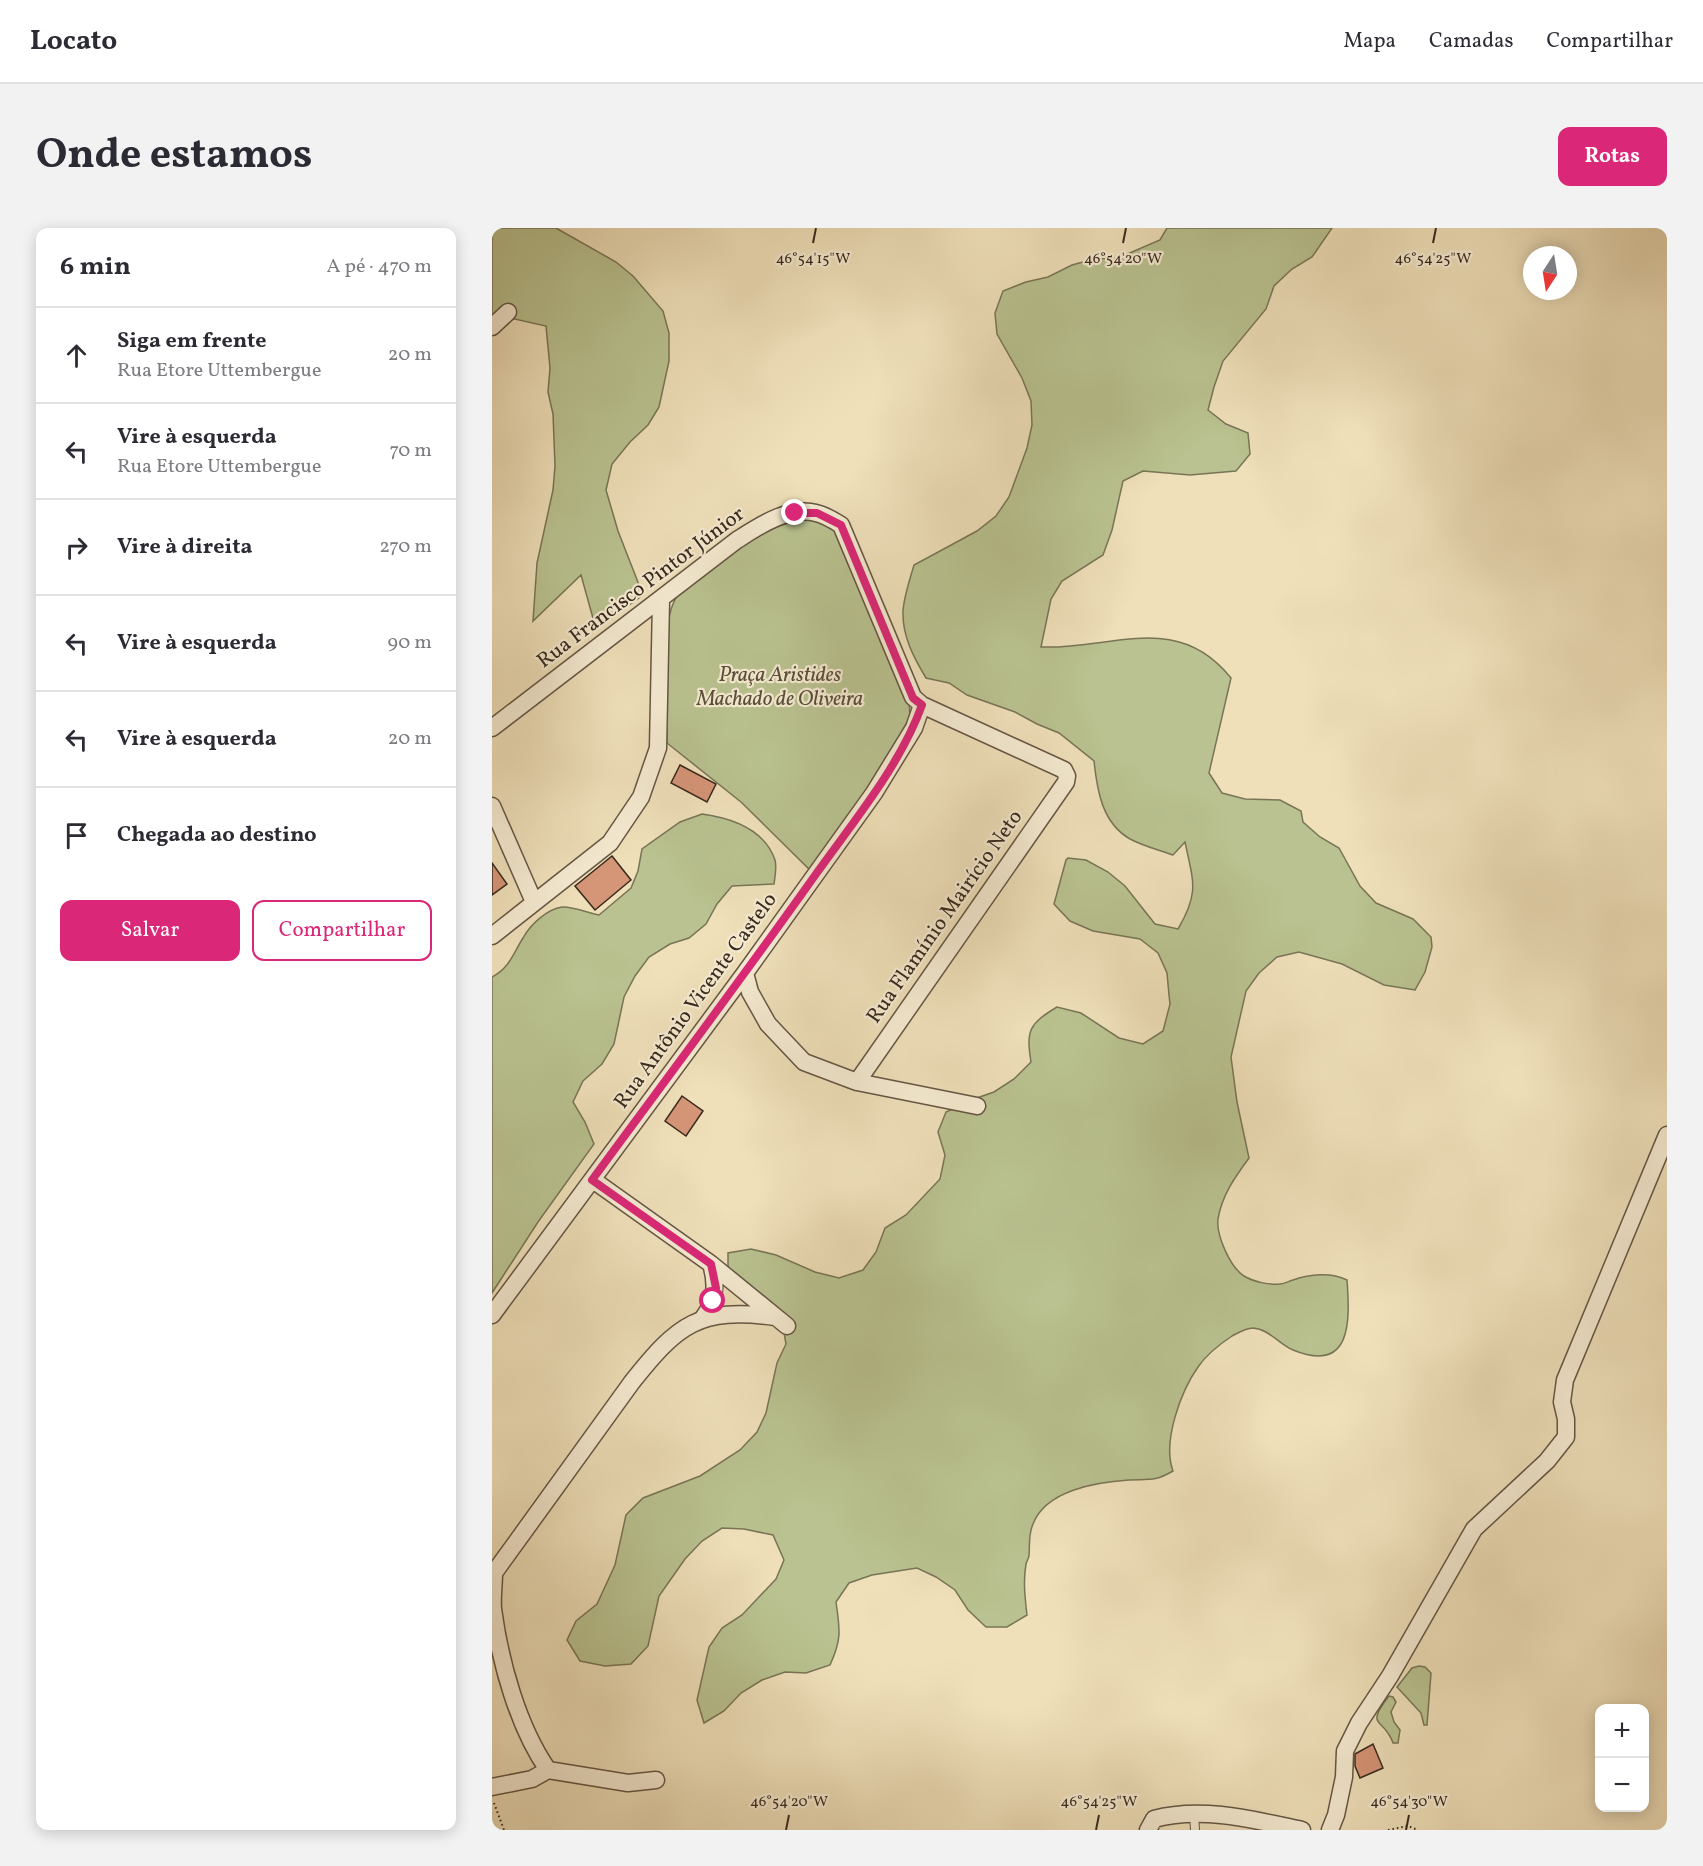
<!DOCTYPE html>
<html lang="pt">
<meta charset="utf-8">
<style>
:root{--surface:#fff;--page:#f2f2f3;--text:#2b2b33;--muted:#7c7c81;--line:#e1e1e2;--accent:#db2777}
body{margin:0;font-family:Vollkorn,serif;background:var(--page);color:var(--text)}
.controls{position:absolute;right:18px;bottom:18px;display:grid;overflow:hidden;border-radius:12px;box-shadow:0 3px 15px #0003}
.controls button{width:54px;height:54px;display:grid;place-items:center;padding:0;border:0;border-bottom:2px solid var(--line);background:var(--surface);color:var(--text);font:30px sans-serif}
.compass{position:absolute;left:1031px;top:18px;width:54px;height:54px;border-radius:50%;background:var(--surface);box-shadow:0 3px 15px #0003;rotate:192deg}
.stop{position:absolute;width:18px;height:18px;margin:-14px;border:4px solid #db2777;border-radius:50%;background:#fff}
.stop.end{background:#db2777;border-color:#fff;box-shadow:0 2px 6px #0008}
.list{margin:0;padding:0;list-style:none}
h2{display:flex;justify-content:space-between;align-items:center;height:78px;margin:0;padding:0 24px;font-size:26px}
h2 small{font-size:20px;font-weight:400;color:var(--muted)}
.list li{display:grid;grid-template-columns:39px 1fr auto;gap:18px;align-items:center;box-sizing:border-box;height:96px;padding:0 24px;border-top:2px solid var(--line)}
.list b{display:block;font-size:22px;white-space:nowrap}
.list p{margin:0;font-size:20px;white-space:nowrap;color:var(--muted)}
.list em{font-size:20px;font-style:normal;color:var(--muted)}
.actions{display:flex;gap:12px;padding:18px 24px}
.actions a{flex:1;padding:14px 0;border:2px solid var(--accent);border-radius:12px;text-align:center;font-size:21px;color:var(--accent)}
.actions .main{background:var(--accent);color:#fff}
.icon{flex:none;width:33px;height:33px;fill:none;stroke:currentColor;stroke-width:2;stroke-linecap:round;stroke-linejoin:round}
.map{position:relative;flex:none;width:1175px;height:1602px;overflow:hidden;border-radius:12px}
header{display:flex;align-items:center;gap:36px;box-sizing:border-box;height:84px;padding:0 30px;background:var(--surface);border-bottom:2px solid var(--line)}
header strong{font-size:28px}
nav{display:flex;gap:33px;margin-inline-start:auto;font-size:21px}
.intro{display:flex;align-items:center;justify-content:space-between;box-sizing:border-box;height:144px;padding:0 36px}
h1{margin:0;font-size:42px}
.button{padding:15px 27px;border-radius:12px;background:var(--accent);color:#fff;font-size:21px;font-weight:700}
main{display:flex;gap:36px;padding:0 36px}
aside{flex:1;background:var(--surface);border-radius:12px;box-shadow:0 3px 15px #0003}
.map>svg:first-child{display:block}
</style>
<header>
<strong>Locato</strong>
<nav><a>Mapa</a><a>Camadas</a><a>Compartilhar</a></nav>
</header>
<div class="intro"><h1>Onde estamos</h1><a class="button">Rotas</a></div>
<main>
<aside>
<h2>6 min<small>A pé · 470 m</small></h2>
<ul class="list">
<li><svg class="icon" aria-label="ahead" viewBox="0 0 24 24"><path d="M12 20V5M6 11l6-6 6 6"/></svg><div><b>Siga em frente</b><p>Rua Etore Uttembergue</p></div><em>20 m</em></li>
<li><svg class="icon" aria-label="left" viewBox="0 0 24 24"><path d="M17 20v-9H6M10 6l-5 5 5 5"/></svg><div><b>Vire à esquerda</b><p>Rua Etore Uttembergue</p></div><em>70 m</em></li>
<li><svg class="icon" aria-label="right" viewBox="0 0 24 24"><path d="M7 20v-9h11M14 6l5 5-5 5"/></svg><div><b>Vire à direita</b></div><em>270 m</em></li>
<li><svg class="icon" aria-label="left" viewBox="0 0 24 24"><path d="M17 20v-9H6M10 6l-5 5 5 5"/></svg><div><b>Vire à esquerda</b></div><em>90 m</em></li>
<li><svg class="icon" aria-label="left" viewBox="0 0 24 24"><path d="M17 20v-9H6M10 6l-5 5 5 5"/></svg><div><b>Vire à esquerda</b></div><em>20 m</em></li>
<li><svg class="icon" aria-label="arrive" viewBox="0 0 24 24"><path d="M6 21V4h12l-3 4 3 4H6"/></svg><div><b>Chegada ao destino</b></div></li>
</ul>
<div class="actions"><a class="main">Salvar</a><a>Compartilhar</a></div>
</aside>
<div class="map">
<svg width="1175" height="1602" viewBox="0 0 1175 1602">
<rect width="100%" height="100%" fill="#efe0ba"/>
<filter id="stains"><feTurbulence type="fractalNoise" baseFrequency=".00333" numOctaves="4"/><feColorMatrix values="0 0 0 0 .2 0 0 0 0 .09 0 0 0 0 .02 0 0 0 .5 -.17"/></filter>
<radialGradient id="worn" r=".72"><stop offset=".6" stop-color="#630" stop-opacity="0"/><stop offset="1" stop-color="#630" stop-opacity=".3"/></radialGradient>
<path fill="#b9c290" stroke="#787556" stroke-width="1.5" d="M0,0H64L124,34L141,48L171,83L177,105V133L167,179L156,197L138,214L120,236L114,262L126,303L151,367L104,401L89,347L41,393L45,335L61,262L63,238L61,186L56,164L58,140L54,98L0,86Z
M675,0H840L820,29L800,41L782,58L774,81L731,133L722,159L716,182L734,196L756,205L758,226L744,243L698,247L651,243L631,253L620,302L611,327L570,353L559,371L549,419C619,422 685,382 739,450L717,545L730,565L753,571L788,572L809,583L811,594L828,609L847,620L868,658L884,675L921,691L939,709L940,719L933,744L923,762L892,757L850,736L807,724L785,729L767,745L754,763L739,829L745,874L757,930C743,949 730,967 726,991C724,1007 738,1039 752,1048C762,1054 777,1057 788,1056C793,1056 797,1053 801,1052C818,1046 839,1044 855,1052C858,1093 860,1146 801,1122C788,1117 777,1101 761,1100C754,1100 746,1105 740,1108C728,1116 714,1127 706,1139C689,1163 670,1214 681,1243C662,1254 657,1251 637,1252C605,1254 554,1262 541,1296C536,1307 538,1317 537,1328C536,1331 535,1333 534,1336C531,1353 533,1370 535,1387L515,1399H494L476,1382L463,1362L444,1349L425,1340L380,1347L357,1355L344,1374C348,1402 350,1411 338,1437L314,1445L293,1444L270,1452L249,1465L232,1483L212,1495L205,1472L217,1419L230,1400L250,1387L284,1351L292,1332L281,1307L252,1301L230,1300L210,1313L193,1331L167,1368L156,1418L139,1436L113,1438L88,1433L75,1412L84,1393L105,1376L123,1337L134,1287L151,1270L208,1248L248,1222L265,1204L274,1185L285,1135L294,1116L290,1093L236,1046V1025L259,1021L284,1027L323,1044L347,1050L371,1042L384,1024L393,1000L414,987L448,951L453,927L446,904L454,884L479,872L502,864L522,851L539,834C534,802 537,796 565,779L589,785L627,810L651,816L671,803L678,776L677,767L675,745L666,725L648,711L601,703L578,693L562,676L574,632L576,630L594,632L616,644L633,658L663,696L686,701C708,664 701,653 693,614L681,627C667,622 651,618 638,611C610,595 605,562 602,533L567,505L545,496L523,484L475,467L457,455L434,450C422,430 410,408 411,383C412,368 418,351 422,337L485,303L504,288L517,269L535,220L540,197L539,173L530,150L505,106L503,85L511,63L534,54L556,49L580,37L602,31L626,30L668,12Z
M312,291L330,294L347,304L417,473L418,489L378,561L318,642L249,574L175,515C174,477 165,394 187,365C226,335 263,300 312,291Z
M210,586C239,590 272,600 283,632C285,639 283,649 282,656L240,658L225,676L214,696L197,710L178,716L157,729L143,748L132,769L122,816L110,836L91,853L81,874L93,894L102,916L46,994L0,1065V749C17,741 22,724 31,710C38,697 55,681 70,679C80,678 96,685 107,687L139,660L146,643L150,621L188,594Z
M927,1438L933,1439L939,1445L935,1497H932L929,1485L905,1459L920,1440Z
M897,1468L901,1469L904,1474L899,1484L902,1494L908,1502L906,1515H901C892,1489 872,1500 897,1468Z"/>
<path fill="#d59577" stroke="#37281d" stroke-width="1.5" d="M188,537L224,556L215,574L179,555Z
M120,628L139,652L103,682L83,658Z
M0,635L15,656L0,667Z
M190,868L211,883L194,908L173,893Z
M881,1516L891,1540L868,1550L863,1538V1526Z"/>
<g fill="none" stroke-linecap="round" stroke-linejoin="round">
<defs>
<path id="lane" d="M702,1585L703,1602"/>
<path id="street" d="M0,99L16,84
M0,500L245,312C267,298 296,278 324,285C333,287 341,292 349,297L421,469L430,477L572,542L575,548L574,554L365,854
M0,578L42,674
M0,708L118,615L149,569L166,520L169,372
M253,745L258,764L276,796L312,834L365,854L485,878
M101,952L219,1036L295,1098
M0,1087L253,745L382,565L422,500L430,477
M211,1090C224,1073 225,1056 219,1036
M0,1342L2,1345C2,1356 0,1370 1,1381C8,1434 26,1499 56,1542
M2,1345L140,1154C186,1096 207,1079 283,1089
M0,1559L40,1551L56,1542L136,1555L164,1552
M656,1602L662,1591C710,1578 763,1592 810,1602
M838,1602L844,1587L852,1549L853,1523L867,1495L898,1448L982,1301L1055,1233L1074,1209V1191L1070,1174L1073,1152L1175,907"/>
</defs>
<use href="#lane" stroke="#655644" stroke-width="10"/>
<use href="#street" stroke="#655644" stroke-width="19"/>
<path stroke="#37281d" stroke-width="2" stroke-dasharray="1.5 3" stroke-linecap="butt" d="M2,1575L12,1602
M896,1602L916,1598L926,1602"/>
<use href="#lane" stroke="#f5ebd2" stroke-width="8"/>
<use href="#street" stroke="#f5ebd2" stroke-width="16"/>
</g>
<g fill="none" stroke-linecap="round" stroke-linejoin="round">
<path stroke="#db2777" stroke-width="8" d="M221,1073L224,1060L219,1036L100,952C175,850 251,749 324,646C361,594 408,538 430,477L421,470L349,297L325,285H303"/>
</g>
<path fill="none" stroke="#37281d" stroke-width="2" d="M321,15L324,0M631,15L634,0M941,15L944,0M294,1602L297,1587M604,1602L607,1587M914,1602L917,1587"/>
<g text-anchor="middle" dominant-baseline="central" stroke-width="4.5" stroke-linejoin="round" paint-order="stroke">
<g font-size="21" fill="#37281d" stroke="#f5ebd2">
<text transform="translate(149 360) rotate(-37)">Rua Francisco Pintor Júnior</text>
<text transform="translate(453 689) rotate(-55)">Rua Flamínio Mairício Neto</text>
<text transform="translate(204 773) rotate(-54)">Rua Antônio Vicente Castelo</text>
</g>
<g font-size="21" font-style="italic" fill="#584e3a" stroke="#f5ebd2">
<text x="288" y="447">Praça Aristides<tspan x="288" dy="24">Machado de Oliveira</tspan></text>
</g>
</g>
<g font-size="15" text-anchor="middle" fill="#37281d" stroke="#f5ebd2" stroke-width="4.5" stroke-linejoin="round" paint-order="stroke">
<text x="321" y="35">46°54'15"W</text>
<text x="631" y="35">46°54'20"W</text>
<text x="941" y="35">46°54'25"W</text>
<text x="297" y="1578">46°54'20"W</text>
<text x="607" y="1578">46°54'25"W</text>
<text x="917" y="1578">46°54'30"W</text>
</g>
<rect width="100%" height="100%" filter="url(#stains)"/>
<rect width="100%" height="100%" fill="url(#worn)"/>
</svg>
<div class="controls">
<button>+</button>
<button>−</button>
</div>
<svg class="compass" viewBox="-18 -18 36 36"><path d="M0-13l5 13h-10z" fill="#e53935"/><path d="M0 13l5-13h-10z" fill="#7c7c81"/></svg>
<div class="stop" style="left:221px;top:1073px"></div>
<div class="stop end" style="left:303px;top:285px"></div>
</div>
</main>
